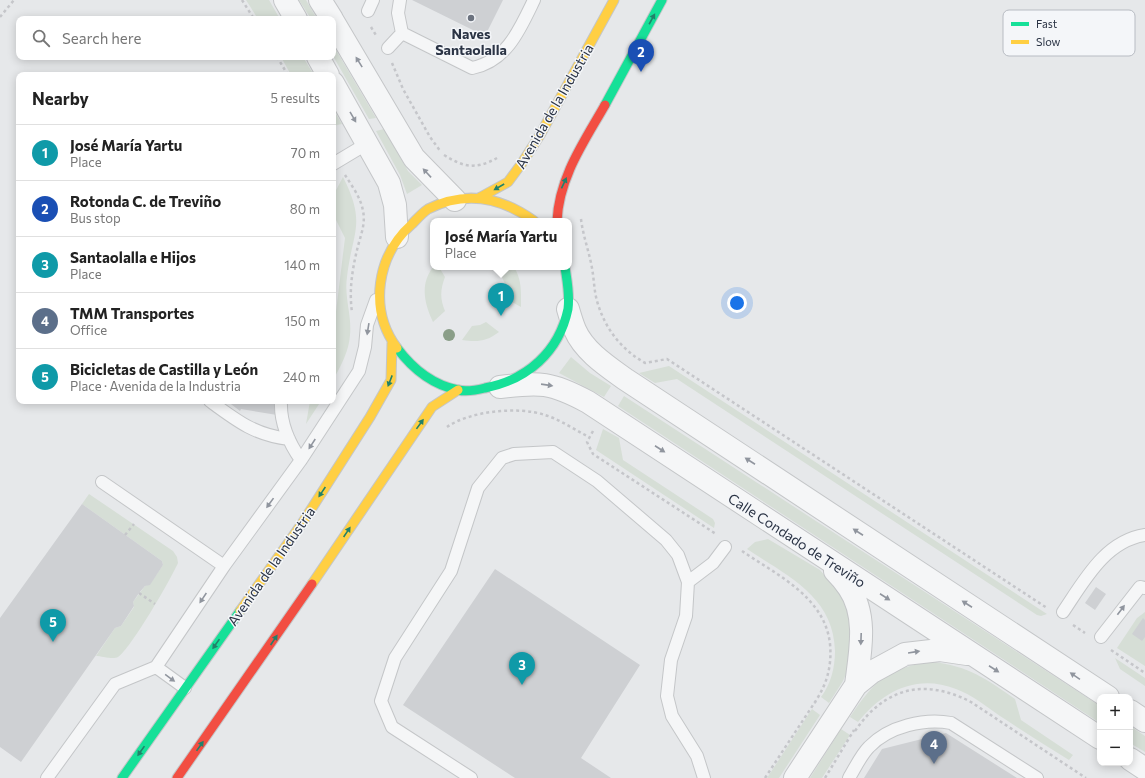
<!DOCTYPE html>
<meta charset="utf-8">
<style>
:root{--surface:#fff;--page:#f6f6f6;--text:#222;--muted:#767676;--line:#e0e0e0;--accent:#2563eb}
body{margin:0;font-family:Commissioner,sans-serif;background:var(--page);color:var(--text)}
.controls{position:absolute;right:12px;bottom:12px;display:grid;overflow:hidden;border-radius:8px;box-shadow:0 2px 10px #0003}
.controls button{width:36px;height:36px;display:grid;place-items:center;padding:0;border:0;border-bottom:1px solid var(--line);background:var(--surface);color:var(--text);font:20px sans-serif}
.you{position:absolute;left:737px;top:303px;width:14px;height:14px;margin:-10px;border:3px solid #fff;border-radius:50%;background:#1a73e8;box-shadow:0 0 0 6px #1a73e833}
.badge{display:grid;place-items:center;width:26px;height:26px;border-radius:50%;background:var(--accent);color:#fff;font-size:13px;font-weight:700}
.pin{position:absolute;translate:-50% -33px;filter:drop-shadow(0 1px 2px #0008)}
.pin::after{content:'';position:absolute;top:21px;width:14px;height:12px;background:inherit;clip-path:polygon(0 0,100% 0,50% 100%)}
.popup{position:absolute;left:430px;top:218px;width:142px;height:52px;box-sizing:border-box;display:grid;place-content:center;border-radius:8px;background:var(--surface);filter:drop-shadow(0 1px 3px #0005);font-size:13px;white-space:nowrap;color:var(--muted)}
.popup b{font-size:15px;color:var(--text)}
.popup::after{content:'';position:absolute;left:50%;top:100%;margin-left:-8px;border:8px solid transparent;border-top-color:var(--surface)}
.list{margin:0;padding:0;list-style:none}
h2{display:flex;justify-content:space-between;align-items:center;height:52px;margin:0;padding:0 16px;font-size:17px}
h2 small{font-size:13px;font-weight:400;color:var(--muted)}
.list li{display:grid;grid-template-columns:26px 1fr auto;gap:12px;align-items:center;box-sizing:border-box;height:56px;padding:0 16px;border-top:1px solid var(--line)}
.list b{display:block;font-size:15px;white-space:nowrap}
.list p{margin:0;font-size:13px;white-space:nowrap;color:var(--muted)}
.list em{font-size:13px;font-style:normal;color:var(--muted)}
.icon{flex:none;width:22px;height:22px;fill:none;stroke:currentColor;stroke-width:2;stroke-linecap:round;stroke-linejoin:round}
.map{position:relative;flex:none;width:1145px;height:778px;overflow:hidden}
.search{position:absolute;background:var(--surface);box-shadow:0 2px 10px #0003;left:16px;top:16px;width:320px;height:44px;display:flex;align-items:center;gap:10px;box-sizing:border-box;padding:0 14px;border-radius:8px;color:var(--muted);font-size:15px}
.panel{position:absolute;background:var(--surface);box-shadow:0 2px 10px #0003;left:16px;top:72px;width:320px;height:332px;border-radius:8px}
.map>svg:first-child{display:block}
</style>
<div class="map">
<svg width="1145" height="778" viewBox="0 0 1145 778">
<rect width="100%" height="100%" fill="#e6e8ea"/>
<path fill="#d6ded6" d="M246,0H269L280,19H258Z
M299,0H306L317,19H311Z
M333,45L376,118L369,119L333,56Z
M281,57H303L314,75H291Z
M333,109L342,124L333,126Z
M384,129L408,171L422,185L407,194L400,175L376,131Z
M343,177C367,224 352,232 347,277C344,297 352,316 350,335C349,351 341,366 333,380V336L345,238L333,214V202L334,194Z
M433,267H439L445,277C440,290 440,299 445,311L433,322C424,303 420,284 433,267Z
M507,267H514C522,280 521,292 521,307L505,298L506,286L501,275Z
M486,322L499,332C486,342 477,342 462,340L472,326L480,325Z
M571,357L590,373L611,386L604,397L559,373Z
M669,366L1047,614L1041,616L1037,615L677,379L655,383L639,373Z
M624,396L1100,706V723L618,406Z
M310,401H321L306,424Z
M603,429L619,438L623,460L713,519L715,523L714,528L596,450Z
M89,494L173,551L177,557L178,563C171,579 130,650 118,657C113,660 102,656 96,656L115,628L121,626L134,607L133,602L145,586L150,584L163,565L162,561L82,504Z
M768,539L820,570L843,597L852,622L848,669L843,681L829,703L821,697C831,684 835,667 835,651C834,596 786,575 747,549L755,542Z
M1145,612V666L1117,648L1137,618Z
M1115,658L1145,678V686L1120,669Z
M933,662C969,666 986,679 1015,699L1021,720L1073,755L1069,760C1046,746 1023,731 1000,716C986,706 972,695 956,689C916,673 882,692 858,722L850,717C874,681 888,667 933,662Z
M812,709L820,715L779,778H767Z
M1130,726L1145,736V752L1130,743Z
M841,729L850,735L822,778H810Z"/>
<path fill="#ced0d3" d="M412,0H503L485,36Z
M227,401H278L277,415L241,409L240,411Z
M82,504L162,561L163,565L150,585L145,586L139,593L133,602L134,606L121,626L115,628L21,762L0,747V618Z
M495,569L640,665L581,758L611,778H515L403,705Z
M1096,587L1106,594L1095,610L1085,603Z
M1143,618L1145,620V637L1142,641L1132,634Z
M946,733L1017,778H864L882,749Z"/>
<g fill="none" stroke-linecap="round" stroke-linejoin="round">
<defs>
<path id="lane" d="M400,0L398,13L402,33
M368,11L373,0
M388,48L402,33L472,68C507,61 520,29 534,0
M333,164L368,143
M210,401C237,421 255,435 289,439
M281,401C280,422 289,443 301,460
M102,482L224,566
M688,582L713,563L725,547
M1063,612C1084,581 1105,541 1145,535
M1101,637L1140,587L1145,588
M156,667L185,688
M47,778L115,684L156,667L224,566L301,460L359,371L365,347L367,325L376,300
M471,778L392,727L381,701L395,658L451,571L478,488L502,458L514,454L553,452L597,481L666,540L678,555L688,582L686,616L671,660L667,696L672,716L697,756L704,778
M849,778C855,768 861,755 869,747C889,726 925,718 951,723L1037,778"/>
<path id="street" d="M285,0L296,19
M320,0L332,19
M333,21L414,158L455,200
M318,57L328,75
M333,83L389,183L395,205L397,237
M568,309C570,316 572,323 575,330C584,351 607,366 625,379L1108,697
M500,387C540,382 551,382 588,402L1100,738
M835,571C840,576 845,582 849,588C868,616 860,653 856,685
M1130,711L1145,721
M1130,759L1145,769
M795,778L856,685L872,672L905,654L940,650L967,654"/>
<path id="fast" d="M605,105L662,0
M397,348C412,368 433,385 458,390C467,392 477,390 485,388C527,380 559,352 568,309C570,294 567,281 565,267
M122,778L240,611"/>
<path id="slow" d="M479,198L508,182L522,163L540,135L614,0
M397,348C368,309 377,255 412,224C417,219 422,213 428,209C466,190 501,197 534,221
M312,584L432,407L458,390
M240,611L303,522L370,417L391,380L392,343"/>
<path id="jam" d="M557,221C559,177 584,142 605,105
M177,778L312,584"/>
</defs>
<use href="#lane" stroke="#c4c6c8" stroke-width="14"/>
<use href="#street" stroke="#c4c6c8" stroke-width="24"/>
<use href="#fast" stroke="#c4c6c8" stroke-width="11"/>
<use href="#slow" stroke="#c4c6c8" stroke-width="11"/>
<use href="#jam" stroke="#c4c6c8" stroke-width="11"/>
<path stroke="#c5c6ca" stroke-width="2.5" stroke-dasharray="3 3" stroke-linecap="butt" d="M242,0L254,19
M0,17L14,0
M371,27L377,37
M277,57L288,75
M392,63L403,89L430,137L441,152
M444,155C463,167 476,170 497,158
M345,175C352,186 361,198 363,211C366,224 360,237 357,250C352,271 349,291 352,312
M581,219C583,236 589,251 592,268C594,279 594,290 597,301C605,329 621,349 645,363L667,359L1047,608
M447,427C470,411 518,406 545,415C561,420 575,430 589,437
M593,431L587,442L593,454L716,534
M125,535L134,524
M742,551C777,575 825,597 830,644C832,666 827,684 815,702
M139,593L155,604
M1073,625L1085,633
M1111,650L1145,673
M855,731C885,687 925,678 971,702L1086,778
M765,778L815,702L816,703
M825,778L854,730"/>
<use href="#lane" stroke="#f5f6f7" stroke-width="12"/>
<use href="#street" stroke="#f5f6f7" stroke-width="22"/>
<use href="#fast" stroke="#16e098" stroke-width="9"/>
<use href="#slow" stroke="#ffcf43" stroke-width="9"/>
<use href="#jam" stroke="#f24e42" stroke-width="9"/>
</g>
<circle fill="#8a9e88" cx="449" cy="335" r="6"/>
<defs><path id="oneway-solid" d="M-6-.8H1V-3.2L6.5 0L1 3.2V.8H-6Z"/></defs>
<g fill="#22816a">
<use href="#oneway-solid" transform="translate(652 19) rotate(-61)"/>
<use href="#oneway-solid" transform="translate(564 183) rotate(-65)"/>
<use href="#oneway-solid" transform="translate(499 187) rotate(150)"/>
<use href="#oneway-solid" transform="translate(390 381) rotate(111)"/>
<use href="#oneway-solid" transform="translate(420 424) rotate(-54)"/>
<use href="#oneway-solid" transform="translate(322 492) rotate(124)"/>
<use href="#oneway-solid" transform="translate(347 532) rotate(-56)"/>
<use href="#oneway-solid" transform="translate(274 640) rotate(-56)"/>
<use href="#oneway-solid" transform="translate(216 644) rotate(125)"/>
<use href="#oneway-solid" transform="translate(200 746) rotate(-55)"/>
<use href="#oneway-solid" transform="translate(141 751) rotate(125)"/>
</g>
<g fill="#90959e">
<use href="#oneway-solid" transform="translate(359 62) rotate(-122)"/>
<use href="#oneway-solid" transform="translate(353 117) rotate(60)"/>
<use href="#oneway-solid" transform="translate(427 173) rotate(-133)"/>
<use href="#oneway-solid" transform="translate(368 329) rotate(99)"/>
<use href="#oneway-solid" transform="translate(547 385) rotate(8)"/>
<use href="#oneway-solid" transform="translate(312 444) rotate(123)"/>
<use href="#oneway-solid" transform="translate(660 449) rotate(33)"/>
<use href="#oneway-solid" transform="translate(750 461) rotate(-147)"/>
<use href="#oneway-solid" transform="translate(270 503) rotate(126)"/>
<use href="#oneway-solid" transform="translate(858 532) rotate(-147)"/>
<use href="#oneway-solid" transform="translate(885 597) rotate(33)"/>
<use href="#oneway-solid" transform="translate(203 598) rotate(124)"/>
<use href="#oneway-solid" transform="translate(967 604) rotate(-147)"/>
<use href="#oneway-solid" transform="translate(1121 610) rotate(-53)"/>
<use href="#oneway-solid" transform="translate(861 639) rotate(92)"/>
<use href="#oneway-solid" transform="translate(914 652) rotate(-9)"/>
<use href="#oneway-solid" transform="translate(994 669) rotate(33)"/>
<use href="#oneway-solid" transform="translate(1075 676) rotate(-146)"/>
<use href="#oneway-solid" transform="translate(170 678) rotate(36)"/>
</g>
<circle fill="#6c737f" stroke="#f4f6f9" stroke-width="1.5" cx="471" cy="18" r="4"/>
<g text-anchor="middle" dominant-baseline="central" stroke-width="3" stroke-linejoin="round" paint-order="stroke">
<g font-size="14" font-weight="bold" fill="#2b3445" stroke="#f4f6f9">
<text x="471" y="33">Naves<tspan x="471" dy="16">Santaolalla</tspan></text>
</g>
<g font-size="14" fill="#2b3445" stroke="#f4f6f9">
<text transform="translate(554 106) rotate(-60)">Avenida de la Industria</text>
<text transform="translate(797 540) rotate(33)">Calle Condado de Treviño</text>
<text transform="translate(271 566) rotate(-55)">Avenida de la Industria</text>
</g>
</g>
<rect x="1003" y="10" width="132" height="46" rx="6" fill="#f4f6f9" stroke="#b8bcc3" stroke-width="1"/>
<rect x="1011" y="22" width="18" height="4" fill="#16e098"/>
<rect x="1011" y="40" width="18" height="4" fill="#ffcf43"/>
<g font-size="11" fill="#2b3445">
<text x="1036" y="28">Fast</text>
<text x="1036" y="46">Slow</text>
</g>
</svg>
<div class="controls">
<button>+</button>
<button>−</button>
</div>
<div class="you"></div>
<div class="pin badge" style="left:501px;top:316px;background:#0f9aa8">1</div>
<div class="popup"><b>José María Yartu</b>Place</div>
<div class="pin badge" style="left:641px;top:72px;background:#1a4fb4">2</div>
<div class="pin badge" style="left:522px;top:685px;background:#0f9aa8">3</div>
<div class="pin badge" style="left:934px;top:764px;background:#5c6f8a">4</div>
<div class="pin badge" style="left:53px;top:642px;background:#0f9aa8">5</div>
<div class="search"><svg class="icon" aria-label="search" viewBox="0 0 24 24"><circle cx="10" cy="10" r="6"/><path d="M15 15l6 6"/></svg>Search here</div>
<section class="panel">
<h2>Nearby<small>5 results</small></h2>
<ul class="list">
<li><span class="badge" style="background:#0f9aa8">1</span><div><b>José María Yartu</b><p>Place</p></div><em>70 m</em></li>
<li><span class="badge" style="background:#1a4fb4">2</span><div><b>Rotonda C. de Treviño</b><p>Bus stop</p></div><em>80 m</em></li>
<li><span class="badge" style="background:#0f9aa8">3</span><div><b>Santaolalla e Hijos</b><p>Place</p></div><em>140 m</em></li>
<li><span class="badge" style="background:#5c6f8a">4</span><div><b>TMM Transportes</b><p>Office</p></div><em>150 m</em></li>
<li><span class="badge" style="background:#0f9aa8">5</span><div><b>Bicicletas de Castilla y León</b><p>Place · Avenida de la Industria</p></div><em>240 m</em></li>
</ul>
</section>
</div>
